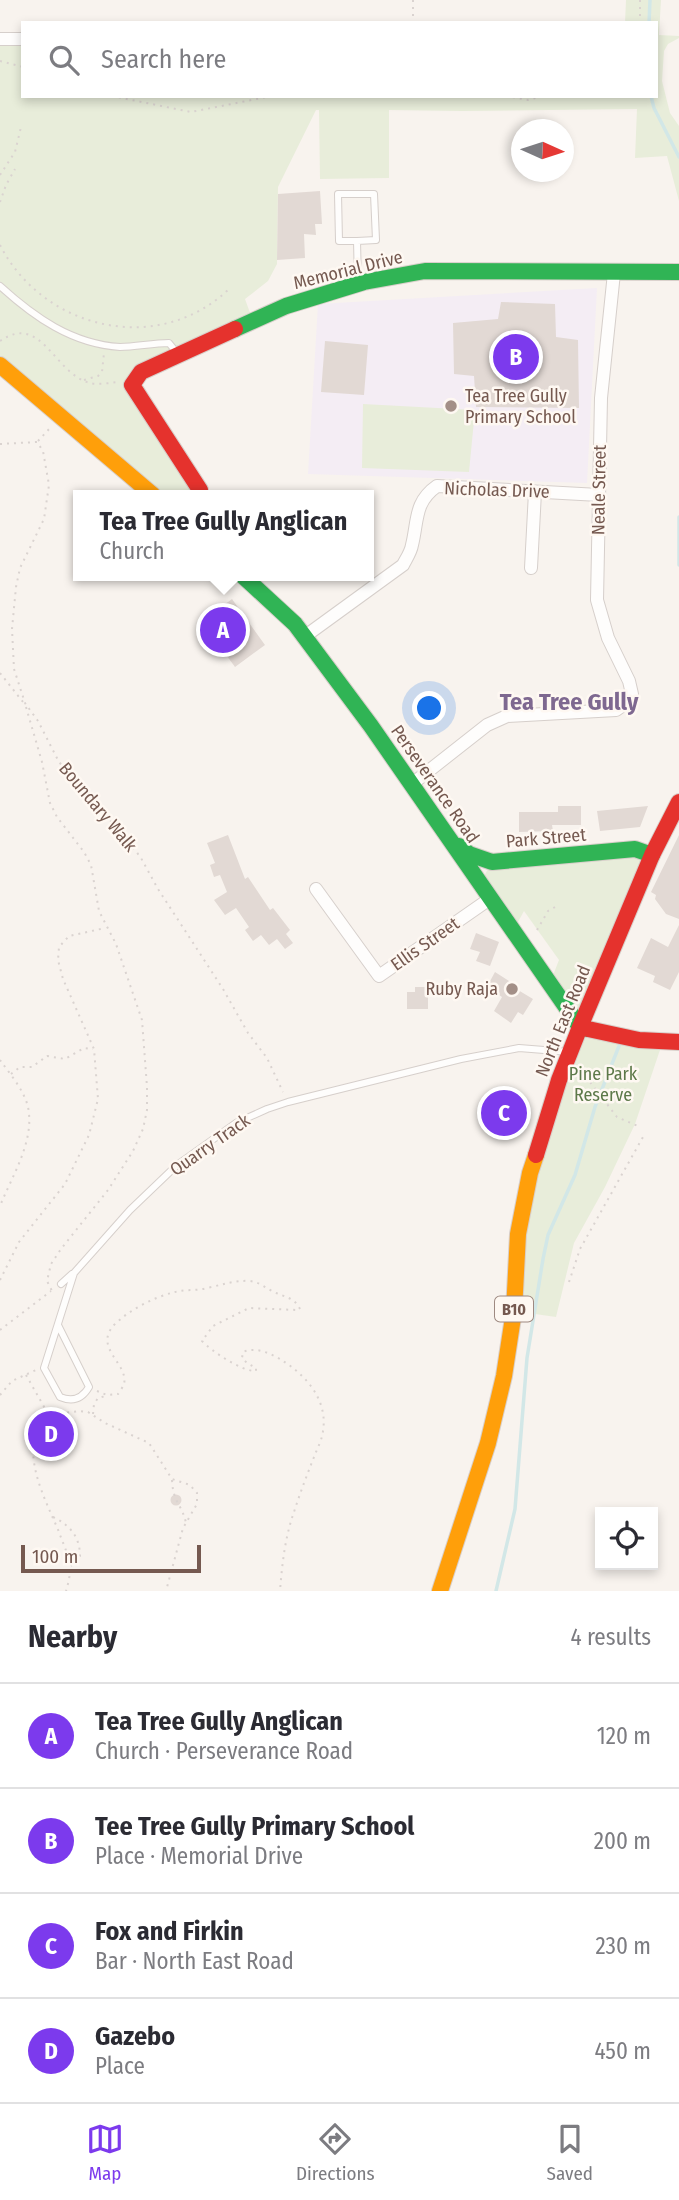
<!DOCTYPE html>
<meta charset="utf-8">
<style>
:root{--surface:#fff;--page:#f2f2f3;--text:#2b2b33;--muted:#7c7c81;--line:#e1e1e2;--accent:#7c3aed}
body{margin:0;font-family:"Fira Sans Condensed",sans-serif;background:var(--page);color:var(--text)}
.controls{position:absolute;right:21px;bottom:21px;display:grid;overflow:hidden;border-radius:0px;box-shadow:0 4px 10px #0003}
.controls button{width:63px;height:63px;display:grid;place-items:center;padding:0;border:0;border-bottom:2px solid var(--line);background:var(--surface);color:var(--text);font:35px sans-serif}
.compass{position:absolute;left:511px;top:119px;width:63px;height:63px;border-radius:50%;background:var(--surface);box-shadow:0 4px 10px #0003;rotate:93deg}
.scale{position:absolute;left:21px;bottom:18px;width:180px;box-sizing:border-box;padding-left:7px;border:4px solid #755950;border-top:0;font-size:19px;line-height:24px;white-space:nowrap;color:#755950;-webkit-text-stroke:5px #fef8f2;paint-order:stroke}
.you{position:absolute;left:430px;top:709px;width:24px;height:24px;margin:-18px;border:5px solid #fff;border-radius:50%;background:#1a73e8;box-shadow:0 0 0 10px #1a73e833}
.badge{display:grid;place-items:center;width:46px;height:46px;border-radius:50%;background:var(--accent);color:#fff;font-size:23px;font-weight:700}
.pin{position:absolute;translate:-50% -50%;border:4px solid #fff;box-shadow:0 2px 7px #0006}
.popup{position:absolute;left:73px;top:490px;width:301px;height:91px;box-sizing:border-box;display:grid;place-content:center;border-radius:0px;background:var(--surface);filter:drop-shadow(0 2px 5px #0005);font-size:23px;white-space:nowrap;color:var(--muted)}
.popup b{font-size:26px;color:var(--text)}
.popup::after{content:'';position:absolute;left:50%;top:100%;margin-left:-14px;border:14px solid transparent;border-top-color:var(--surface)}
.list{margin:0;padding:0;list-style:none}
h2{display:flex;justify-content:space-between;align-items:center;height:91px;margin:0;padding:0 28px;font-size:30px}
h2 small{font-size:23px;font-weight:400;color:var(--muted)}
.list li{display:grid;grid-template-columns:46px 1fr auto;gap:21px;align-items:center;box-sizing:border-box;height:105px;padding:0 28px;border-top:2px solid var(--line)}
.list b{display:block;font-size:26px;white-space:nowrap}
.list p{margin:0;font-size:23px;white-space:nowrap;color:var(--muted)}
.list em{font-size:23px;font-style:normal;color:var(--muted)}
.icon{flex:none;width:38px;height:38px;fill:none;stroke:currentColor;stroke-width:2;stroke-linecap:round;stroke-linejoin:round}
.map{position:relative;flex:none;width:679px;height:1591px;overflow:hidden}
.search{position:absolute;background:var(--surface);box-shadow:0 4px 10px #0003;left:21px;right:21px;top:21px;height:77px;display:flex;align-items:center;gap:18px;box-sizing:border-box;padding:0 24px;border-radius:0px;color:var(--muted);font-size:26px}
.sheet{height:511px;background:var(--surface)}
nav{display:flex;justify-content:space-around;align-items:center;box-sizing:border-box;height:98px;border-top:2px solid var(--line);background:var(--surface);font-size:19px;color:var(--muted)}
nav a{display:grid;justify-items:center;gap:4px}
nav .on{color:var(--accent)}
.map>svg:first-child{display:block}
</style>
<div class="map">
<svg width="679" height="1591" viewBox="0 0 679 1591">
<rect width="100%" height="100%" fill="#f8f3ee"/>
<path fill="#f4edf4" d="M597,288L587,483L308,474L318,304Z"/>
<path fill="#e8edda" d="M626,0H661L659,35L679,36V38L668,44L664,51L662,81L670,113L679,126V201L667,156L635,158L637,109L462,111L389,110V178L320,179L319,110H316L278,187L277,264L268,281L245,299L253,321L132,385L199,495H153L0,361V39H23V96H656V23H625Z
M363,404L475,410L469,472L362,468Z
M652,855L580,1026L663,1041L635,1124L605,1187L574,1243L556,1317L514,1311L518,1234L580,1027L550,983L559,960L524,911L513,931L480,883L492,862Z"/>
<g fill="none" stroke-linecap="round" stroke-linejoin="round">
<path stroke="#d2e7e7" stroke-width="3.5" d="M649,23L650,0
M651,96L654,108L679,157
M679,517V565
M496,1591L515,1509L527,1358L543,1259L548,1235L575,1175L595,1107L619,1046"/>
</g>
<path fill="#e2d9d4" d="M320,191L322,224H315L316,235L304,234L305,258L277,260L278,194Z
M501,302L555,304L556,337L578,340L579,408L476,407L474,376L454,374L453,323L498,319Z
M325,341L368,345L364,395L321,392Z
M232,599L265,645L235,667L208,630L220,622L213,613Z
M558,806H581V825H552L553,831L519,832V812H558Z
M648,806L640,827L600,831L597,811Z
M228,835L245,879L248,877L270,910L273,908L290,930L286,934L293,943L285,949L277,939L269,945L261,935L253,941L245,930L249,927L236,908L225,915L214,900L227,892L220,875L214,877L210,865L215,863L207,843Z
M679,835V919L666,914L655,899L656,895L651,892Z
M679,925V972L670,990L653,982L655,976L637,968L651,938L668,947Z
M476,933L499,942L490,966L476,961L480,952L470,949Z
M495,972L509,981L508,984L533,999L523,1015L518,1012L511,1023L494,1011L502,997L496,993L498,989L489,983Z
M415,987H428V1009H407V992H415Z
M45.5 1434a5.5 5.5 0 1 1 11 0a5.5 5.5 0 1 1-11 0Z
M170.5 1500a5.5 5.5 0 1 1 11 0a5.5 5.5 0 1 1-11 0Z"/>
<g fill="none" stroke-linecap="round" stroke-linejoin="round">
<defs>
<path id="lane" d="M357,241H339L338,194H374L376,240L357,241L358,282
M0,286C34,317 72,344 120,347C136,347 152,343 169,343L177,353
M61,1284L72,1274
M58,1325L89,1387C82,1399 72,1402 60,1397L44,1368L74,1273L130,1210L177,1165L236,1123L267,1109L288,1102L461,1059L519,1048L569,1052"/>
<path id="street" d="M0,39H23
M531,568L535,492
M304,637L403,565C406,559 411,552 412,545C418,521 414,502 437,486L599,495
M412,784L487,725L507,716L616,710L629,701L632,694L629,681L608,638L597,600L601,398L614,273
M316,889L379,976L491,898"/>
<path id="fast" d="M235,329L286,306L364,282L425,271L679,272
M243,576L295,624L371,726L580,1027L588,1029
M459,846L469,854L492,862L635,849L652,855"/>
<path id="slow" d="M0,365L153,495
M440,1591L488,1443L504,1376L514,1311L518,1234L530,1173L536,1155"/>
<path id="jam" d="M199,495L200,490L132,385L141,372L235,329
M588,1029L639,1040L679,1042
M536,1155L559,1080L580,1027L652,855L679,802"/>
</defs>
<use href="#lane" stroke="#d6cfcb" stroke-width="8"/>
<use href="#street" stroke="#d6cfcb" stroke-width="14"/>
<use href="#fast" stroke="#d8cfca" stroke-width="18"/>
<use href="#slow" stroke="#d8cfca" stroke-width="18"/>
<use href="#jam" stroke="#d8cfca" stroke-width="18"/>
<path stroke="#dad3d0" stroke-width="2" stroke-dasharray="2 5" stroke-linecap="butt" d="M413,0V23
M640,23V0
M0,61L23,67
M112,96L191,112L272,96
M506,96L528,100L543,96
M0,175L15,152L21,127
M0,202L6,185L15,169
M0,245C44,331 161,357 231,287
M0,341C42,312 54,374 90,383C98,385 109,383 118,382
M84,380L98,376L102,372L104,353
M38,441L51,427
M0,444L37,442L43,451L49,485L44,519L20,568L16,587L12,629L14,669L25,703L38,721L59,762L129,842L141,858L158,889L223,989L248,1033L267,1058L283,1092
M0,673L23,702
M26,707L42,762L50,803L57,817L84,852L91,865L99,911L116,944L142,1020L147,1087V1110L143,1129L133,1151L108,1190L61,1249L51,1264L47,1281L52,1291
M537,930L548,911L555,907
M0,1060C10,1074 24,1090 28,1107C35,1141 12,1176 0,1206
M11,1074L20,1067H32L47,1056L65,1059L84,1048L93,1049
M579,1074L590,1082L617,1117L640,1127
M0,1280L19,1242L65,1184L89,1135L98,1099L94,1049L63,979L58,960L59,947L69,936L105,928
M569,1282L580,1249L643,1137
M0,1330L51,1291
M26,1375L47,1412L57,1414L79,1411L88,1412L105,1423L149,1443L172,1479L190,1485L197,1493V1504L183,1528L166,1591
M97,1391L107,1395L118,1394C119,1393 124,1385 124,1384C129,1364 93,1348 114,1325C129,1310 154,1297 175,1292C186,1289 197,1291 207,1288C222,1285 234,1280 250,1281C259,1282 266,1288 274,1292C285,1297 295,1298 300,1309L297,1310L249,1308L213,1326L202,1341C211,1351 243,1372 256,1371V1368L247,1363L242,1358L243,1352C256,1346 272,1354 283,1361C307,1376 328,1401 323,1431C322,1440 317,1449 314,1457C307,1475 300,1493 294,1512C285,1537 282,1565 280,1591
M0,1395L12,1381L36,1370
M47,1412L40,1417C22,1458 43,1494 59,1532C63,1544 70,1557 70,1569C70,1577 68,1584 66,1591
M93,1414L94,1404L98,1398L106,1396
M172,1480C173,1503 182,1504 186,1523
M53,1517C70,1525 80,1537 80,1556L71,1566"/>
<use href="#lane" stroke="#fefdfc" stroke-width="6"/>
<use href="#street" stroke="#fefdfc" stroke-width="12"/>
<use href="#fast" stroke="#30b455" stroke-width="16"/>
<use href="#slow" stroke="#ff9f0a" stroke-width="16"/>
<use href="#jam" stroke="#e5322d" stroke-width="16"/>
</g>
<g fill="#a38f87" stroke="#fef8f2" stroke-width="2.5">
<circle cx="451" cy="406" r="7"/>
<circle cx="512" cy="989" r="7"/>
</g>
<g text-anchor="middle" dominant-baseline="central" stroke-width="5" stroke-linejoin="round" paint-order="stroke">
<rect fill="#fef8f2" stroke="#9e8981" stroke-width="2" x="495" y="1296.5" width="38" height="25" rx="5"/>
<g font-size="16" font-weight="bold" fill="#755950">
<text x="514" y="1309">B10</text>
</g>
<g font-size="18" fill="#755950" stroke="#fef8f2">
<text transform="translate(348 270) rotate(-14)">Memorial Drive</text>
<text transform="translate(497 490) rotate(2)">Nicholas Drive</text>
<text transform="translate(599 490) rotate(-89)">Neale Street</text>
<text transform="translate(435 784) rotate(55)">Perseverance Road</text>
<text transform="translate(98 807) rotate(50)">Boundary Walk</text>
<text transform="translate(546 838) rotate(-5)">Park Street</text>
<text transform="translate(425 944) rotate(-35)">Ellis Street</text>
<text transform="translate(563 1021) rotate(-68)">North East Road</text>
<text transform="translate(210 1145) rotate(-35)">Quarry Track</text>
</g>
<g font-size="18" fill="#755950" stroke="#fef8f2" text-anchor="start">
<text x="465" y="396">Tea Tree Gully<tspan x="465" dy="21">Primary School</tspan></text>
<text x="498" y="989" text-anchor="end">Ruby Raja</text>
</g>
<g font-size="18" fill="#5d7949" stroke="#fef8f2">
<text x="603" y="1074">Pine Park<tspan x="603" dy="21">Reserve</tspan></text>
</g>
<g font-size="24" font-weight="bold" fill="#7e6890" stroke="#fef8f2">
<text x="569" y="702">Tea Tree Gully</text>
</g>
</g>
</svg>
<div class="controls">
<button><svg class="icon" aria-label="locate" viewBox="0 0 24 24"><circle cx="12" cy="12" r="6"/><path d="M12 2v4M12 18v4M2 12h4M18 12h4"/></svg></button>
</div>
<svg class="compass" viewBox="-18 -18 36 36"><path d="M0-13l5 13h-10z" fill="#e53935"/><path d="M0 13l5-13h-10z" fill="#7c7c81"/></svg>
<div class="scale">100 m</div>
<div class="you"></div>
<div class="pin badge" style="left:223px;top:630px">A</div>
<div class="popup"><b>Tea Tree Gully Anglican</b>Church</div>
<div class="pin badge" style="left:516px;top:357px">B</div>
<div class="pin badge" style="left:504px;top:1113px">C</div>
<div class="pin badge" style="left:51px;top:1434px">D</div>
<div class="search"><svg class="icon" aria-label="search" viewBox="0 0 24 24"><circle cx="10" cy="10" r="6"/><path d="M15 15l6 6"/></svg>Search here</div>
</div>
<section class="sheet">
<h2>Nearby<small>4 results</small></h2>
<ul class="list">
<li><span class="badge">A</span><div><b>Tea Tree Gully Anglican</b><p>Church · Perseverance Road</p></div><em>120 m</em></li>
<li><span class="badge">B</span><div><b>Tee Tree Gully Primary School</b><p>Place · Memorial Drive</p></div><em>200 m</em></li>
<li><span class="badge">C</span><div><b>Fox and Firkin</b><p>Bar · North East Road</p></div><em>230 m</em></li>
<li><span class="badge">D</span><div><b>Gazebo</b><p>Place</p></div><em>450 m</em></li>
</ul>
</section>
<nav>
<a class="on"><svg class="icon" aria-label="map" viewBox="0 0 24 24"><path d="M3 6l6-2 6 2 6-2v14l-6 2-6-2-6 2zM9 4v14M15 6v14"/></svg>Map</a>
<a><svg class="icon" aria-label="directions" viewBox="0 0 24 24"><path d="M12 3l9 9-9 9-9-9zM9 14v-3h6M13 9l2 2-2 2"/></svg>Directions</a>
<a><svg class="icon" aria-label="saved" viewBox="0 0 24 24"><path d="M7 4h10v16l-5-4-5 4z"/></svg>Saved</a>
</nav>
